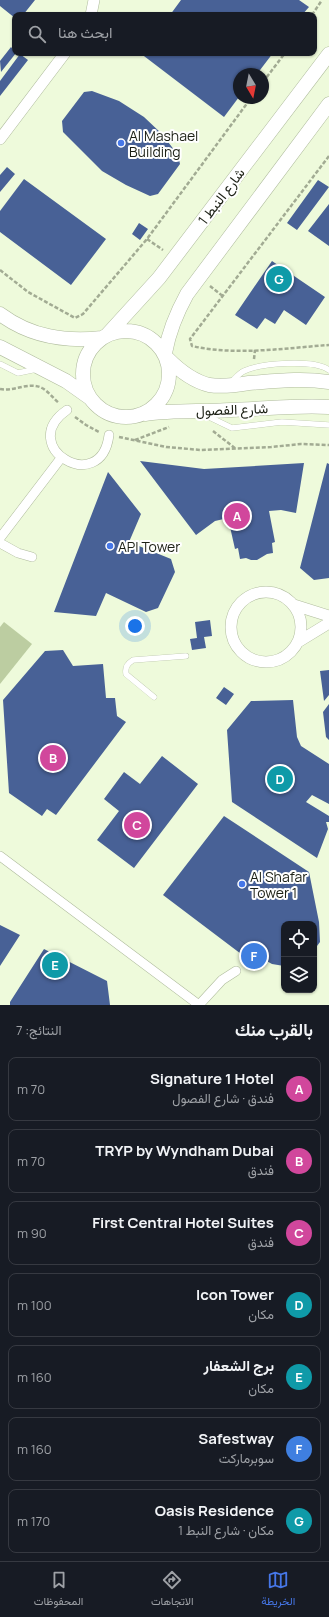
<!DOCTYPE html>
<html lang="ar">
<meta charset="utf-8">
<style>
:root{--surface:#171b24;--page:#242831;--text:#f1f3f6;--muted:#9ea1a6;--line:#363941;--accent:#4677e8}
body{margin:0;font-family:Manrope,Vazirmatn,sans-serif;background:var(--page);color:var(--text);direction:rtl}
.controls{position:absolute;right:12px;bottom:12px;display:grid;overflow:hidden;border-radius:8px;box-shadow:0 1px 3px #0004}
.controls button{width:36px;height:36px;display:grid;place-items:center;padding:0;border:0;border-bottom:1px solid var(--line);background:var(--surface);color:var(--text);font:20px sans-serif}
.compass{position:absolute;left:233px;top:68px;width:36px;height:36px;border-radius:50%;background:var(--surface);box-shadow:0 1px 3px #0004;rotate:170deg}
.you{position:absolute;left:135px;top:626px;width:14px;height:14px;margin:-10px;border:3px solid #fff;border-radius:50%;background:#1a73e8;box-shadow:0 0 0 6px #1a73e833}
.badge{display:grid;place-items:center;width:26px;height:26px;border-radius:50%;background:var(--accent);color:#fff;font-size:13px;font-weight:700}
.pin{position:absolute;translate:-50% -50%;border:2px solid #fff;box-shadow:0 1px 4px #0006}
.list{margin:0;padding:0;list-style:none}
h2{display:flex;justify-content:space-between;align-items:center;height:52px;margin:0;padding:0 16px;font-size:17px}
h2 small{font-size:13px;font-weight:400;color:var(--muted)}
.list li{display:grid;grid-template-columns:26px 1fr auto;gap:12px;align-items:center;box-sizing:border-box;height:64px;margin:0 8px 8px;padding:0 8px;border:1px solid var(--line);border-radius:8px}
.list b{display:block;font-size:15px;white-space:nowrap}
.list p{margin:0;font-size:13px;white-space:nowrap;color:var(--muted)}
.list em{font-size:13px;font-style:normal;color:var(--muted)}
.icon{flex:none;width:22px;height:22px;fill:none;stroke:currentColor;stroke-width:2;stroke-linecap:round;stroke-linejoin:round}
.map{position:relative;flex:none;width:329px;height:1005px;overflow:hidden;direction:ltr}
.search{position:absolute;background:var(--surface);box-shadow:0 1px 3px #0004;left:12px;right:12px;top:12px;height:44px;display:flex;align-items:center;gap:10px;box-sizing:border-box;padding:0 14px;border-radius:8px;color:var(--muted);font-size:15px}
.sheet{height:556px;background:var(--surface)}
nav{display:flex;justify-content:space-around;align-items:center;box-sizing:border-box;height:56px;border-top:1px solid var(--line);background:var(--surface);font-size:11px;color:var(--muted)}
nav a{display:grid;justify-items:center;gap:2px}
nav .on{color:var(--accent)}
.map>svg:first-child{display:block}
</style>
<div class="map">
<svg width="329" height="1005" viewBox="0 0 329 1005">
<rect width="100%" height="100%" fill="#eefadb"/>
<path fill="#bccda1" d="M4,622L32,644L0,684V627Z"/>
<path fill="#486196" d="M0,0H35L23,15H15V18L0,6Z
M181,0H299L309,7L302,15H170Z
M11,47L16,53L1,72L0,61Z
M140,53H273L257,74H239V97L224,117Z
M20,54L28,60L0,96V81Z
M92,91L119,101L144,117L162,134L178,155L180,164L158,194L150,196L126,185L102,171L63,132L62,121L84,92Z
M7,167L15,174L0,192V175Z
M24,179L106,239L71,285L0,232V211Z
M318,180L329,187L297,230L287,223Z
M329,204V246L308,231Z
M139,223L148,229L140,240L132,234Z
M272,261L325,297L306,325L284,310L275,324L265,318L257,329L235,315Z
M140,461L204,469L304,463L296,513L281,510L269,511L275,542L272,543L273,553L267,554L257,560H251L246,558L240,559L238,548L235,549L228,518L215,521L196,535Z
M327,463L329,464V578L314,580L300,568Z
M108,472L141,514L129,542L171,559L175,572L158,608L146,612L106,593L96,616L54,612Z
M210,620L212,636L204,637L206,648L192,650L190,639L197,638L195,622Z
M63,650L73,666L103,664L106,698H115L117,716L126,722L56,815L47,809L42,816L9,793L3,700L45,651Z
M329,670V695L324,701L320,671Z
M224,687L234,694L226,705L216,698Z
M293,700L297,737L301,746L329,764V804L312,795L306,802L329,816V822H326L328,829L317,858L232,802L227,730L251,701Z
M329,704V740L326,737L323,712Z
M162,756L198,784L134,868L97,840L119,811L104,799L124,772L140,784Z
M224,816L309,872L319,922L320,942L314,950V924H284V966L272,964L263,959L257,966L163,895Z
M0,925L20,935L0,966Z
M44,949L107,981L110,1005H10V1002Z"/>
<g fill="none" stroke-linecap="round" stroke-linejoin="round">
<defs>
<path id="service" d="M0,364L18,373L37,369
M230,383C235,379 238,374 244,371C261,363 314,359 329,370
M205,415L232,428L282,422L329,425
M154,697L126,674C125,667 127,664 133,660L186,656"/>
<path id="pedestrian" d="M67,410C15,446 101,498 109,435
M0,538L61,458
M0,543L18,553L32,557
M0,856L199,1005L222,980L236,971"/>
<path id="minor" d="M91,15L94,0
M0,139L65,53
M231 627a35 35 0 1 1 70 0a35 35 0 1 1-70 0Z
M294,605L329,616
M298,642L329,623"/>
<path id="tertiary" d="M0,314C31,337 65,342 102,338
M83 374a43 43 0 1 1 86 0a43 43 0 1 1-86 0Z
M108,334L159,278L329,54
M0,347L66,381L90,398
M165,353C169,331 176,314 187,294L329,104
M168,359C180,371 193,381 209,385C222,387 237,385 249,383C276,381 302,378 329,382
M145,414C174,410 202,412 231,410C264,409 296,405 329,407"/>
</defs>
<use href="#service" stroke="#afbb9d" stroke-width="6"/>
<use href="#pedestrian" stroke="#afbb9d" stroke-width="10"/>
<use href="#minor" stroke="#afbb9d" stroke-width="12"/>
<use href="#tertiary" stroke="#afbb9d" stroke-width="15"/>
<path stroke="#a2ab93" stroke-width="2.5" stroke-dasharray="4 2" stroke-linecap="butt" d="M312,15L322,0
M263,82L285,53
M329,156L190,339L192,346C236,356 285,348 329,345
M147,239L163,250
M0,270L28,292L75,318L83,314L147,239L251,98
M210,286L224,297
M254,359L255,350
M0,389C14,392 29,381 42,388C48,391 53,398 59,403
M75,417L86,425L99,432
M213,431L236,449
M119,437L166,447L201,450L271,447L301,444L329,445
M135,440L169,427"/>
<use href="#service" stroke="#fff" stroke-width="5.5"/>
<use href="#pedestrian" stroke="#fff" stroke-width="9"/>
<use href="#minor" stroke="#fff" stroke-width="11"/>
<use href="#tertiary" stroke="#fff" stroke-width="14"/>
</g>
<g fill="#4677e8" stroke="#fff" stroke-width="1.5">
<circle cx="121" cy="143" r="4"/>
<circle cx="110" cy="546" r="4"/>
<circle cx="242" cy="884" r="4"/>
</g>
<g text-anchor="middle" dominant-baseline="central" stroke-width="4" stroke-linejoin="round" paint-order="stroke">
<g font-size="14" fill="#1c2015" stroke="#fff" text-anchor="start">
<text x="129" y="135">Al Mashael<tspan x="129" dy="16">Building</tspan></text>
<text x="118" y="546">API Tower</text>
<text x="250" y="876">Al Shafar<tspan x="250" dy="16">Tower 1</tspan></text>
</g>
<g font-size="14" fill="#1c2015" stroke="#fff">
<text transform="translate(221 196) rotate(-53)">شارع النبط 1</text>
<text transform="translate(232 409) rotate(-2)">شارع الفصول</text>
</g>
</g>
</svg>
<div class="controls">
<button><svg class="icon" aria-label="locate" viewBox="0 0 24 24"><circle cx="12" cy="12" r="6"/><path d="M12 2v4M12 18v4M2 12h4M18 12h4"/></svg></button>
<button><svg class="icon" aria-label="layers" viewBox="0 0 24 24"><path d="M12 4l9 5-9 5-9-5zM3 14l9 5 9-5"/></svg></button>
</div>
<svg class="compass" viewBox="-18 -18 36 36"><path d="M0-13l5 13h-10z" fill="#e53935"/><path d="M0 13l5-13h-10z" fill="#9ea1a6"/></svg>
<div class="you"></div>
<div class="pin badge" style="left:237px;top:516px;background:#d1479c">A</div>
<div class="pin badge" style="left:53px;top:758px;background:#d1479c">B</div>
<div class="pin badge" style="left:137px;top:825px;background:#d1479c">C</div>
<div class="pin badge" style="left:280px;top:779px;background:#0f9aa8">D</div>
<div class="pin badge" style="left:55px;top:965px;background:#0f9aa8">E</div>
<div class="pin badge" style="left:254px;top:956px;background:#3f7fe0">F</div>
<div class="pin badge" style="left:279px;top:279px;background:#0f9aa8">G</div>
<div class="search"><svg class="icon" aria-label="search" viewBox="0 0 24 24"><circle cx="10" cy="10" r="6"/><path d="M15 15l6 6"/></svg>ابحث هنا</div>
</div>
<section class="sheet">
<h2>بالقرب منك<small>النتائج: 7</small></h2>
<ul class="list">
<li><span class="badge" style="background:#d1479c">A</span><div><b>Signature 1 Hotel</b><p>فندق · شارع الفصول</p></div><em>70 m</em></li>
<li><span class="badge" style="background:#d1479c">B</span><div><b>TRYP by Wyndham Dubai</b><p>فندق</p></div><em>70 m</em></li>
<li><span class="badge" style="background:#d1479c">C</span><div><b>First Central Hotel Suites</b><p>فندق</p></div><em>90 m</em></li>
<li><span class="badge" style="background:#0f9aa8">D</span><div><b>Icon Tower</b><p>مكان</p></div><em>100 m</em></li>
<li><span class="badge" style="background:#0f9aa8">E</span><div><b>برج الشعفار</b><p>مكان</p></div><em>160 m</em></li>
<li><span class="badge" style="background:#3f7fe0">F</span><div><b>Safestway</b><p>سوبرماركت</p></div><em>160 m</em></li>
<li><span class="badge" style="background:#0f9aa8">G</span><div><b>Oasis Residence</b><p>مكان · شارع النبط 1</p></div><em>170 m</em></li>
</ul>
</section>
<nav>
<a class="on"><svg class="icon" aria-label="map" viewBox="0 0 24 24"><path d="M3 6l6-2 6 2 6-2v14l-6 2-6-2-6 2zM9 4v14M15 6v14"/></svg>الخريطة</a>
<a><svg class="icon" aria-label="directions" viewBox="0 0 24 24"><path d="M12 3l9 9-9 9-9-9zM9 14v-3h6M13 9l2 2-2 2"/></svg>الاتجاهات</a>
<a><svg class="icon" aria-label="saved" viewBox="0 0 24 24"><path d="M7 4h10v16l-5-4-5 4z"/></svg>المحفوظات</a>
</nav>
